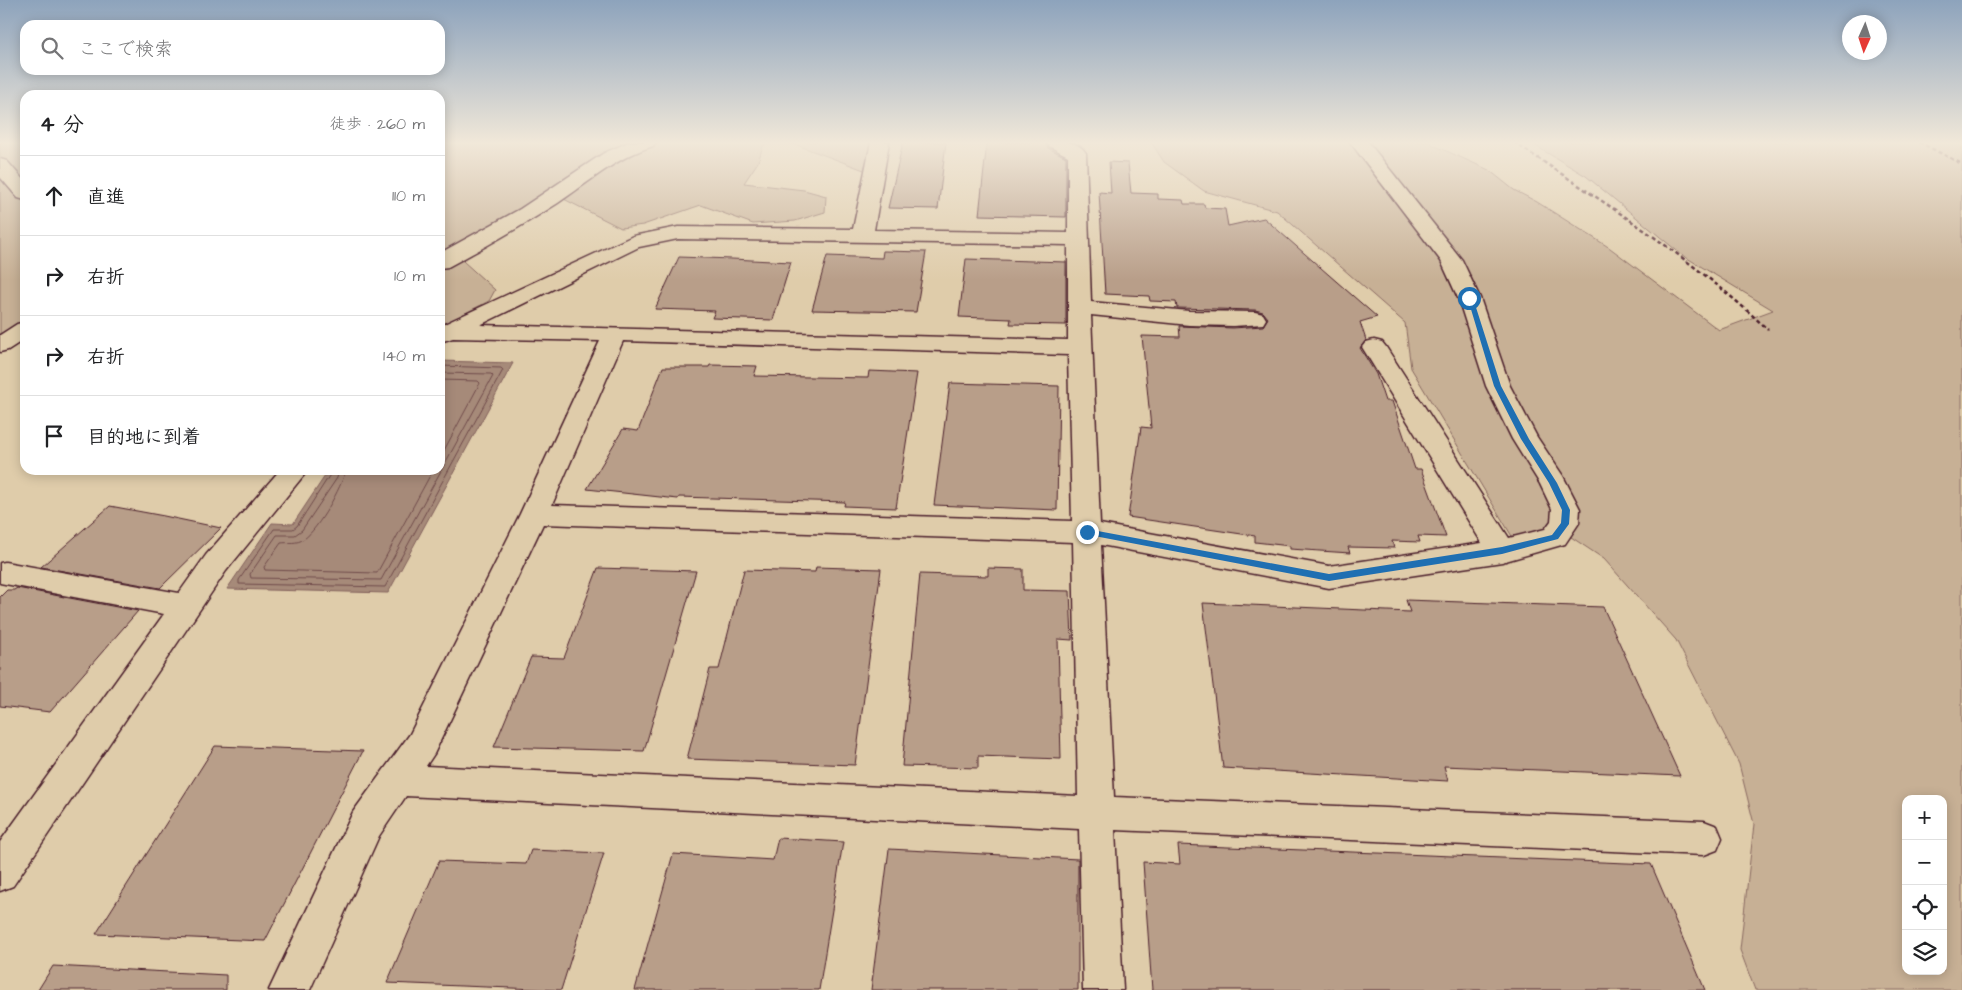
<!DOCTYPE html>
<html lang="ja">
<meta charset="utf-8">
<style>
:root{--surface:#fff;--page:#f2f2f2;--text:#202124;--muted:#757577;--line:#e0e0e0}
body{margin:0;font-family:"Architects Daughter","Klee One",sans-serif;background:var(--page);color:var(--text)}
.controls{position:absolute;right:15px;bottom:15px;display:grid;overflow:hidden;border-radius:10px;box-shadow:0 2px 12px #0003}
.controls button{width:45px;height:45px;display:grid;place-items:center;padding:0;border:0;border-bottom:1px solid var(--line);background:var(--surface);color:var(--text);font:25px sans-serif}
.compass{position:absolute;left:1842px;top:15px;width:45px;height:45px;border-radius:50%;background:var(--surface);box-shadow:0 2px 12px #0003;rotate:183deg}
.stop{position:absolute;width:15px;height:15px;margin:-11px;border:4px solid #1f6fb2;border-radius:50%;background:#fff}
.stop.end{background:#1f6fb2;border-color:#fff;box-shadow:0 1px 5px #0008}
.list{margin:0;padding:0;list-style:none}
h2{display:flex;justify-content:space-between;align-items:center;height:65px;margin:0;padding:0 20px;font-size:21px}
h2 small{font-size:16px;font-weight:400;color:var(--muted)}
.list li{display:grid;grid-template-columns:32px 1fr auto;gap:15px;align-items:center;box-sizing:border-box;height:80px;padding:0 20px;border-top:1px solid var(--line)}
.list b{display:block;font-size:19px;white-space:nowrap}
.list em{font-size:16px;font-style:normal;color:var(--muted)}
.icon{flex:none;width:28px;height:28px;fill:none;stroke:currentColor;stroke-width:2;stroke-linecap:round;stroke-linejoin:round}
.map{position:relative;flex:none;width:1962px;height:990px;overflow:hidden}
.search{position:absolute;background:var(--surface);box-shadow:0 2px 12px #0003;left:20px;top:20px;width:425px;height:55px;display:flex;align-items:center;gap:12px;box-sizing:border-box;padding:0 18px;border-radius:15px;color:var(--muted);font-size:19px}
.panel{position:absolute;background:var(--surface);box-shadow:0 2px 12px #0003;left:20px;top:90px;width:425px;height:385px;border-radius:15px}
.map>svg:first-child{display:block}
</style>
<div class="map">
<svg width="1962" height="990" viewBox="0 0 1962 990">
<rect width="100%" height="100%" fill="#dfccaa"/>
<filter id="ink" filterUnits="userSpaceOnUse"><feTurbulence type="fractalNoise" baseFrequency=".02" numOctaves="2"/><feDisplacementMap in="SourceGraphic" scale="10" xChannelSelector="R" yChannelSelector="G"/><feConvolveMatrix kernelMatrix="1 2 1 2 8 2 1 2 1" color-interpolation-filters="sRGB"/></filter>
<g filter="url(#ink)">
<path fill="#c7b095" stroke="#886860" fill-rule="evenodd" d="M0,142H25V325L0,341Z
M440,142H872L864,170L797,145L769,142L763,146L758,162L744,183L804,190L826,196L825,212L795,221L753,224L701,205L643,225L621,228L554,194L453,252L495,290L489,301L440,326Z
M1151,142H1430L1433,145L1489,170L1514,190L1537,202L1610,248L1719,330L1773,310L1682,255L1586,176L1529,142H1962V990H1755L1740,950L1754,824L1739,764L1676,640L1604,559L1556,527L1513,538L1411,368L1405,323L1277,211L1204,191L1164,162ZM1906,799H1943V971H1906Z"/>
<path fill="#a68a79" stroke="#815f5a" d="M440,361L513,363L388,593L227,589L272,523L293,524L329,470H440Z"/>
<g fill="none" stroke-linecap="round" stroke-linejoin="round">
<path stroke="#6f4a4a" stroke-width="1" d="M440,380L478,381L480,383L440,458
M333,470L297,526L293,529H274L239,580V584L385,587L503,370L501,368L440,366
M339,470L337,478L302,530L295,535H277L250,574L251,578L381,580L493,376L491,374L440,373
M346,470C341,488 319,528 304,539C297,544 288,542 281,543L264,567L265,570L377,573L433,470"/>
</g>
<path fill="#b89e89" stroke="#4a1f2b" d="M903,142H946L938,209L888,208Z
M987,142H1044L1048,148L1066,157V217L979,215Z
M1109,162L1128,163L1131,193L1158,194V199L1183,200L1184,204H1204L1205,208L1225,209L1228,226L1264,218L1377,317L1360,322L1366,340L1360,348L1376,374L1385,401H1392L1415,469H1421L1446,537L1418,536L1420,542L1392,541L1394,548L1348,547L1350,553L1290,549V546L1255,542V536L1128,517L1141,427L1151,428L1142,336L1180,337L1179,326L1233,328L1263,326L1268,318L1263,312L1255,310L1177,308L1176,302L1150,301L1149,296L1105,294L1099,192L1111,193Z
M883,251L926,252L916,312L812,310L827,256L882,258Z
M679,257L732,259L791,262L773,320L712,318L715,311L655,309Z
M966,259L1066,262V325L1010,324L1011,319L959,317Z
M710,365L757,366L754,376L868,378L869,371L917,373L896,508L844,506L845,502L679,497L678,499L587,489L623,429L638,431L663,367H709Z
M950,383L1059,386L1057,510L934,505Z
M110,506L164,516L221,528L160,588L41,567Z
M816,567L881,569L855,765L687,759L710,669H719L744,570L815,572Z
M598,568L696,571L644,751L494,747L531,657L564,658Z
M988,568L1023,569V590L1070,591L1072,640L1058,639L1061,759L978,756V768L902,766L920,574L988,576Z
M17,588L138,611L50,712L0,706V597L7,590H14Z
M1406,600L1603,607L1680,776L1444,766L1448,781L1223,768L1203,603L1410,612Z
M215,746L363,751L265,941L96,934Z
M778,838L843,842L819,990H635L673,854L773,860Z
M1178,845L1651,864L1705,990H1152L1143,862L1180,864Z
M889,849L1078,859V990H871Z
M531,850L604,853L561,990L387,983L439,861L526,864Z
M53,966L226,975V990H38Z"/>
<g fill="none" stroke-linecap="round" stroke-linejoin="round">
<defs>
<path id="minor" d="M629,142H656L653,146C617,157 589,182 558,203C522,226 485,247 448,267L440,268V253L520,209L604,153Z
M871,142H889L874,230L1068,233V156L1049,146L1046,142C1059,141 1078,140 1086,153L1091,302L1189,311L1255,312L1263,314L1266,319L1263,324L1233,326L1189,325L1091,315L1100,524L1329,566L1482,543L1362,347L1366,342L1374,340L1382,342L1386,347L1509,538L1545,529L1551,521L1552,509L1540,484L1512,439L1486,386L1458,298L1441,261L1350,142H1368L1462,260L1480,298L1510,386L1537,437L1563,476L1580,509L1579,523L1565,544L1502,562L1329,588L1101,545L1114,797L1704,821L1717,826L1722,838L1717,850L1704,855L1115,830L1123,990H1083L1079,829L406,796L379,836L310,990H269L353,812L410,734L520,514L600,341L453,338L440,342V326L633,236L678,227L853,229ZM678,239L1068,245V340L480,325L639,247ZM623,341L1068,355L1072,521L552,505ZM543,524L1073,542L1078,796L426,766L434,754Z
M0,159L7,161L25,182V200L18,198L0,177Z
M25,322V339L8,350L0,352V335L17,324Z
M280,470H308L226,571L13,886L0,891V842L164,614L5,584L0,583V563L5,562L179,593L206,555Z"/>
</defs>
<use href="#minor" stroke="#4a1f2b" stroke-width="3"/>
<path stroke="#4a1f2b" stroke-width="2.5" stroke-dasharray="4 3" stroke-linecap="butt" d="M1514,142C1601,201 1692,257 1768,330
M1919,142L1962,164"/>
<use href="#minor" fill="#dfccaa" fill-rule="evenodd"/>
</g>
</g>
<linearGradient id="sky" x2="0" y2="1"><stop stop-color="#8da3bc"/><stop offset="0.51" stop-color="#f1e8d9"/><stop offset="1" stop-color="#f1e8d9" stop-opacity="0"/></linearGradient>
<rect width="1962" height="280" fill="url(#sky)"/>
<path fill="#1f6fb2" d="M1467,296L1473,298L1501,386L1529,439L1557,483L1570,510L1569,524L1558,539L1502,554L1329,581L1084,534V530L1087,529L1329,574L1502,547L1552,535L1561,523L1562,510L1549,483L1521,439L1494,386Z"/>
</svg>
<div class="controls">
<button>+</button>
<button>−</button>
<button><svg class="icon" aria-label="locate" viewBox="0 0 24 24"><circle cx="12" cy="12" r="6"/><path d="M12 2v4M12 18v4M2 12h4M18 12h4"/></svg></button>
<button><svg class="icon" aria-label="layers" viewBox="0 0 24 24"><path d="M12 4l9 5-9 5-9-5zM3 14l9 5 9-5"/></svg></button>
</div>
<svg class="compass" viewBox="-18 -18 36 36"><path d="M0-13l5 13h-10z" fill="#e53935"/><path d="M0 13l5-13h-10z" fill="#757577"/></svg>
<div class="stop" style="left:1469px;top:298px"></div>
<div class="stop end" style="left:1087px;top:532px"></div>
<div class="search"><svg class="icon" aria-label="search" viewBox="0 0 24 24"><circle cx="10" cy="10" r="6"/><path d="M15 15l6 6"/></svg>ここで検索</div>
<section class="panel">
<h2>4 分<small>徒歩 · 260 m</small></h2>
<ul class="list">
<li><svg class="icon" aria-label="ahead" viewBox="0 0 24 24"><path d="M12 20V5M6 11l6-6 6 6"/></svg><div><b>直進</b></div><em>110 m</em></li>
<li><svg class="icon" aria-label="right" viewBox="0 0 24 24"><path d="M7 20v-9h11M14 6l5 5-5 5"/></svg><div><b>右折</b></div><em>10 m</em></li>
<li><svg class="icon" aria-label="right" viewBox="0 0 24 24"><path d="M7 20v-9h11M14 6l5 5-5 5"/></svg><div><b>右折</b></div><em>140 m</em></li>
<li><svg class="icon" aria-label="arrive" viewBox="0 0 24 24"><path d="M6 21V4h12l-3 4 3 4H6"/></svg><div><b>目的地に到着</b></div></li>
</ul>
</section>
</div>
